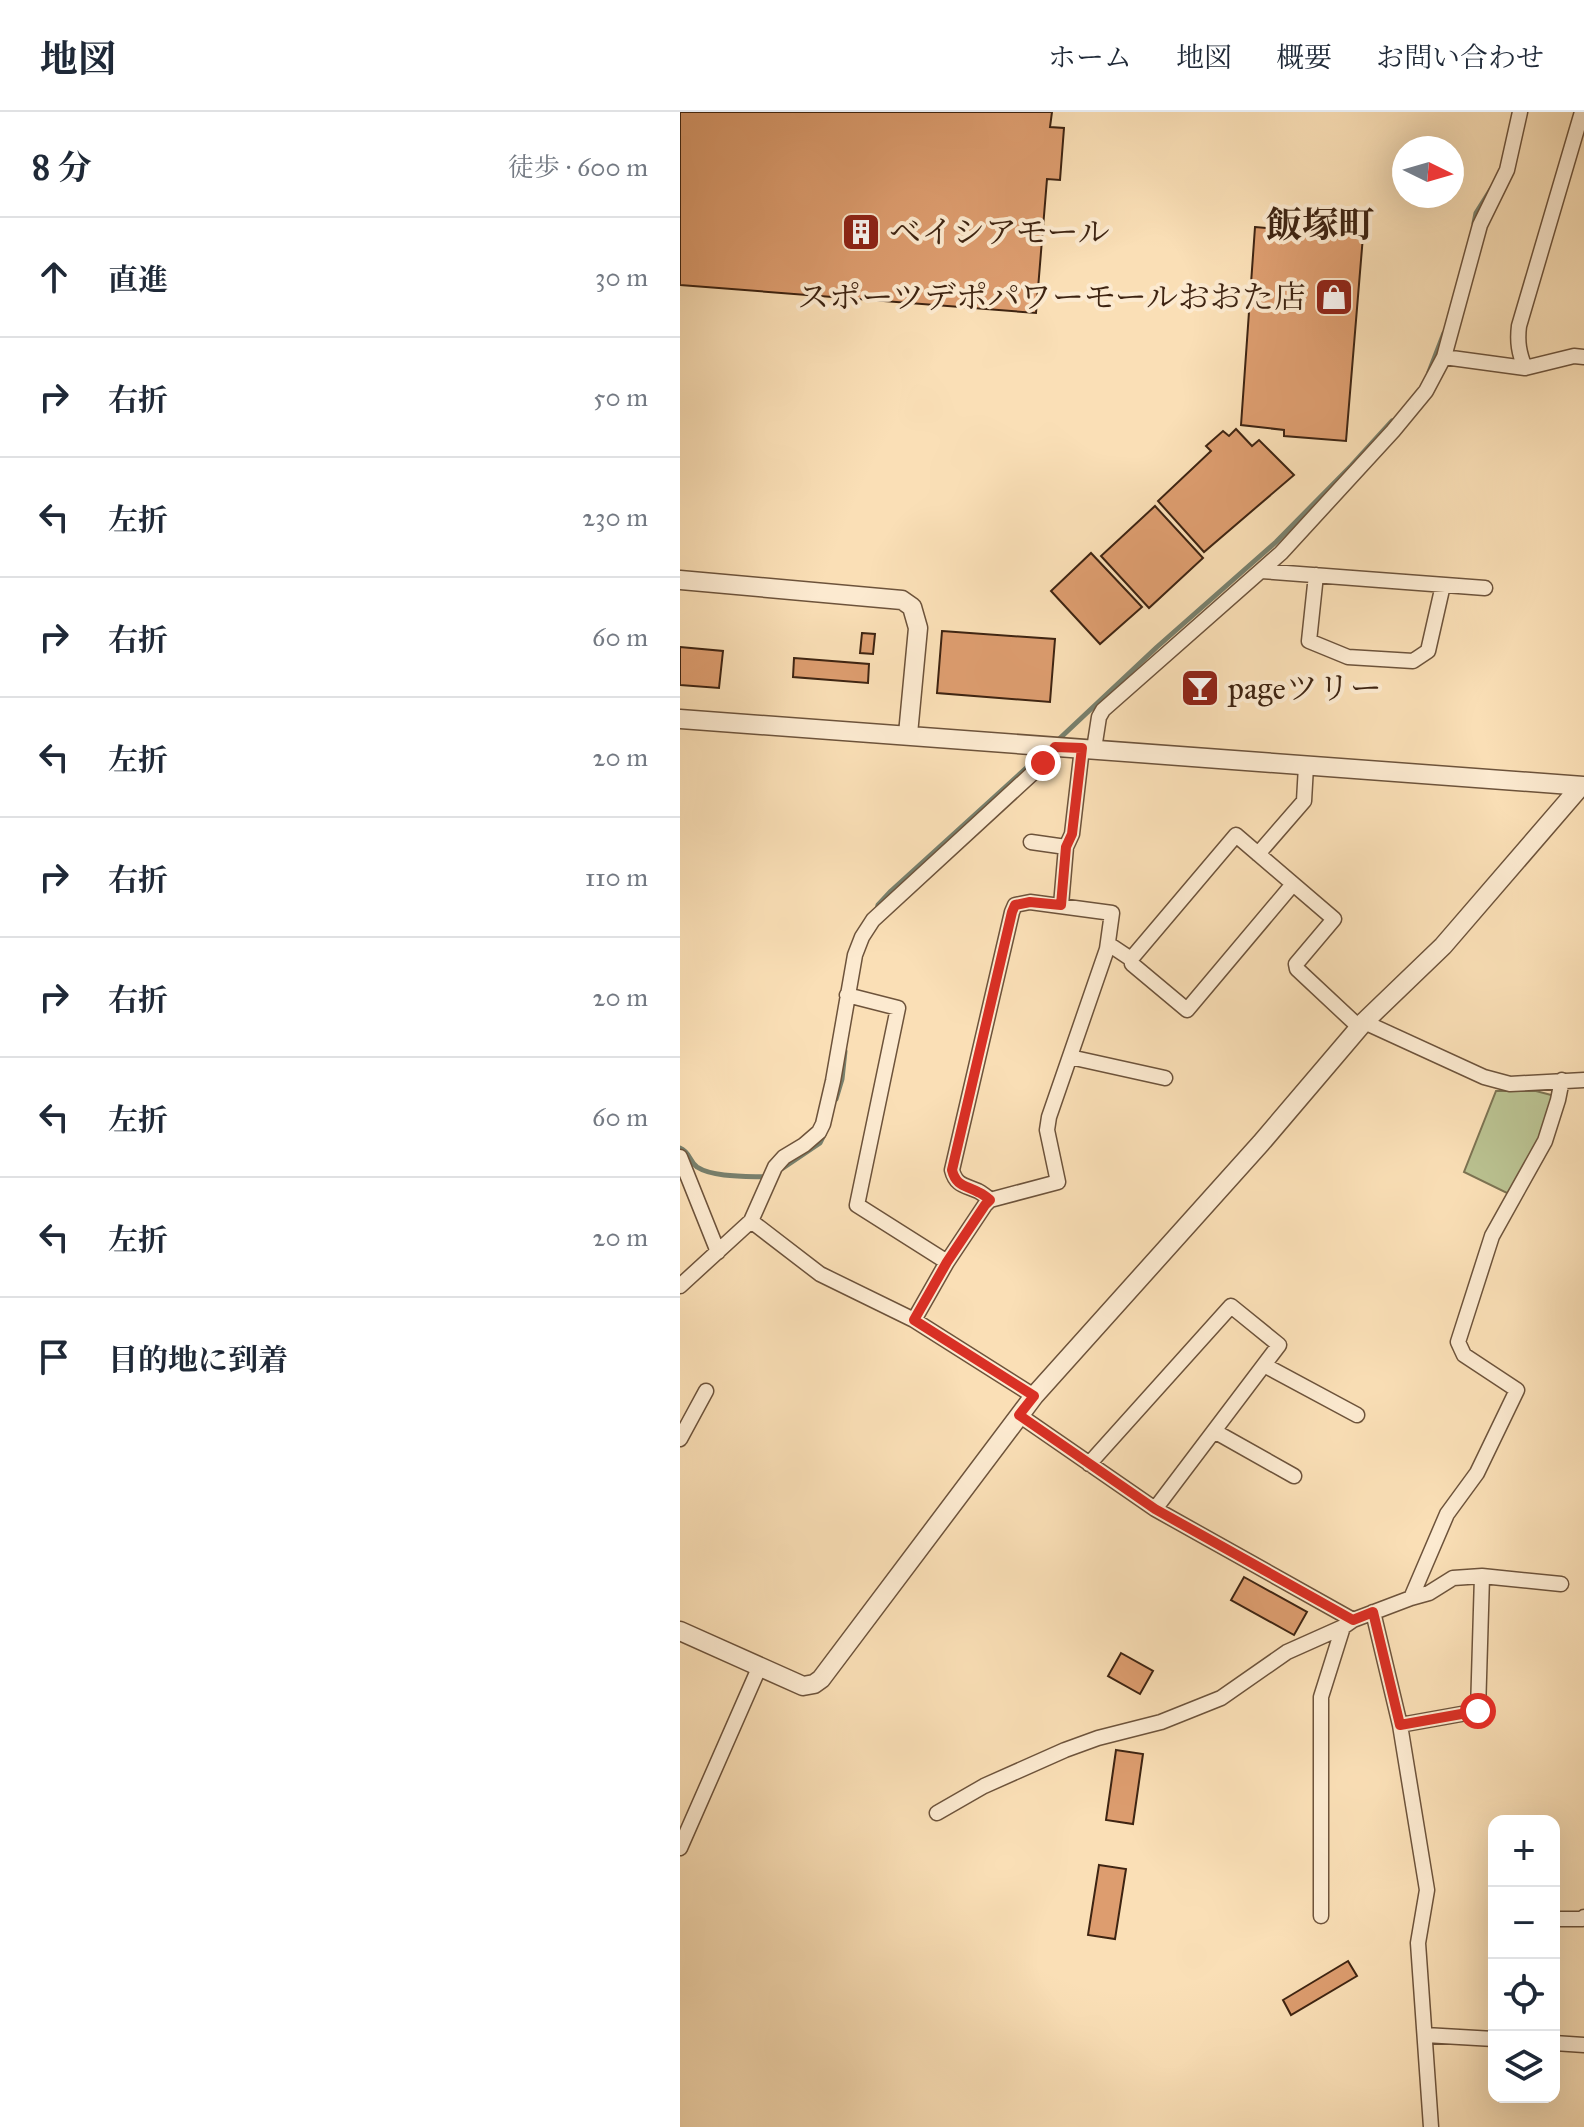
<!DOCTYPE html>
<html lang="ja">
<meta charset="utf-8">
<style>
:root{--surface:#fff;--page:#f6f6f7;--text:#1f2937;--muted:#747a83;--line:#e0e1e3}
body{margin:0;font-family:"IM FELL Great Primer","Noto Serif JP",serif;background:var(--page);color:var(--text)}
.controls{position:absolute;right:24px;bottom:24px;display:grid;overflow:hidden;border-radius:16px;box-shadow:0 8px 32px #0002}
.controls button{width:72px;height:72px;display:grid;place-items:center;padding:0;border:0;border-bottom:2px solid var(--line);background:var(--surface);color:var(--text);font:40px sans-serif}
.compass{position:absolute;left:712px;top:24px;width:72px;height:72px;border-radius:50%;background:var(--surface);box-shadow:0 8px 32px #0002;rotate:95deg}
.stop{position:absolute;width:24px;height:24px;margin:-18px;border:6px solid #d93025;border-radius:50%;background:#fff}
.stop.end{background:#d93025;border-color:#fff;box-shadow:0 2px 8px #0008}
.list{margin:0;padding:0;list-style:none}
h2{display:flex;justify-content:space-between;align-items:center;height:104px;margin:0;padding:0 32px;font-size:34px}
h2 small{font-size:26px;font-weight:400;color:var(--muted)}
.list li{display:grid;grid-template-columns:52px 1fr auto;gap:24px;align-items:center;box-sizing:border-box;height:120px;padding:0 32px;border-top:2px solid var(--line)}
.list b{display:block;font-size:30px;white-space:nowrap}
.list em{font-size:26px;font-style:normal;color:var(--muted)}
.icon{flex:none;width:44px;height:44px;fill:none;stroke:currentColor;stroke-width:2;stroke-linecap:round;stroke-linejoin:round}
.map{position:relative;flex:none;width:904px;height:2015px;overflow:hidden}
header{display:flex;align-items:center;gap:48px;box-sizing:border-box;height:112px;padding:0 40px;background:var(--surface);border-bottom:2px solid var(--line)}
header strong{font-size:38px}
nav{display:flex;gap:44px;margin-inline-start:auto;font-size:28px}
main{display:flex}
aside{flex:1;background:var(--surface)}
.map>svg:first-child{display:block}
</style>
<header>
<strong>地図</strong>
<nav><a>ホーム</a><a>地図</a><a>概要</a><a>お問い合わせ</a></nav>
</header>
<main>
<aside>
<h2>8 分<small>徒歩 · 600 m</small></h2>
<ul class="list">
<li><svg class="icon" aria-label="ahead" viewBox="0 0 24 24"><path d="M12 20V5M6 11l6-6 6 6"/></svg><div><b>直進</b></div><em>30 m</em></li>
<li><svg class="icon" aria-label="right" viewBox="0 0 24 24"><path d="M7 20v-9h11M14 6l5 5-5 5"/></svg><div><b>右折</b></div><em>50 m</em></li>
<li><svg class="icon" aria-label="left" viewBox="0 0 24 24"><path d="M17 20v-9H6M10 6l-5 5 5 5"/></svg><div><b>左折</b></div><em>230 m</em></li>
<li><svg class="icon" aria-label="right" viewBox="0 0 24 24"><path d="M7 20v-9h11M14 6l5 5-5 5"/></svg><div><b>右折</b></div><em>60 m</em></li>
<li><svg class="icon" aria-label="left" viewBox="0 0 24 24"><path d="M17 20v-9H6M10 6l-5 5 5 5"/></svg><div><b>左折</b></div><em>20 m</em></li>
<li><svg class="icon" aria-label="right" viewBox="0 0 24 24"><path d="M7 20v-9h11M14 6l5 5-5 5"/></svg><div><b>右折</b></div><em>110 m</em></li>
<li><svg class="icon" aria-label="right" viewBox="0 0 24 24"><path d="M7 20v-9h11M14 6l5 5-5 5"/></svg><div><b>右折</b></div><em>20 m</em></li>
<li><svg class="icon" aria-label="left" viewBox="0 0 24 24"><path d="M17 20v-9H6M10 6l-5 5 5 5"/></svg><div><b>左折</b></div><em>60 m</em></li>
<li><svg class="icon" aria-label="left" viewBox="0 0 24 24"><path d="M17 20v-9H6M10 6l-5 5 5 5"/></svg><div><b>左折</b></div><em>20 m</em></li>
<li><svg class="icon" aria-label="arrive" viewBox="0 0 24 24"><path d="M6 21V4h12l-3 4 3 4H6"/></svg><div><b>目的地に到着</b></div></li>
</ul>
</aside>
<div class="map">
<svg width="904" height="2015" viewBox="0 0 904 2015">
<rect width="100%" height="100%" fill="#fadfb6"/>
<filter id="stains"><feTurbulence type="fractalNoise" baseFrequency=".0025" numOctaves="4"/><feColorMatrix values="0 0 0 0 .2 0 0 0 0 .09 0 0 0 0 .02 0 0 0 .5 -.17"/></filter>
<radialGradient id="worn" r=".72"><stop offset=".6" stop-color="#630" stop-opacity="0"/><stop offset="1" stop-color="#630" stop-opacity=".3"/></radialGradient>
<path fill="#bac291" stroke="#7c7352" stroke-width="2" d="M816,979H856L875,984L864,1023L829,1082L784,1060Z"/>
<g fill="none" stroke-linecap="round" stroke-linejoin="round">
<path stroke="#78806d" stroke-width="5" d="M794,111L796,101L811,77
M749,260L764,221
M378,628L477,535L596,430L671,354L712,309
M196,801L198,793L211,779L364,640
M156,987L162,967L165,939
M0,1036C10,1040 9,1049 17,1055C34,1066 69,1064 89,1065
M103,1056L140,1031L144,1023"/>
</g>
<path fill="#dd9d6f" stroke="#3e2412" stroke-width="2" d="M0,0H372L370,15L384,16L380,68L367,67L356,201L0,173Z
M575,115L683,124L666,329L604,324V318L561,313Z
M556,317L572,334L579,328L614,363L524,440L478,389L531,339L526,334L543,319L549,324Z
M475,394L523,446L469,496L421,444Z
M411,441L462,495L420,532L371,479Z
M262,519L375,527L370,590L257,581Z
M182,521L195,522L193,542L180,541Z
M0,535L43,539L39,576L0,573Z
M114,546L189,552L188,571L113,565Z
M564,1465L627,1500L614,1523L551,1488Z
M441,1541L473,1559L460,1582L428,1564Z
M436,1638L463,1642L453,1712L426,1708Z
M419,1753L446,1757L435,1827L408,1823Z
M668,1849L677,1864L611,1903L603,1888Z"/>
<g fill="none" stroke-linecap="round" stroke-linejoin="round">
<defs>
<path id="minor" d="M764,245L845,256L894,244L904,245
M845,256C839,241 837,230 839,214L902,0
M581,459L805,476
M636,463L629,529L668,545L733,549L748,539L763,473
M414,637L419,605L423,598L601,441L713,319L746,279L764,245L800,113L827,58L840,0
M351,730L386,735L392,722L402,636
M578,742L624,689L626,654
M381,793L386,735
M427,837L433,835L451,847L452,852L507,898L613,772
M451,847L556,723L654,807L616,852L617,857L679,915
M167,883L218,896L177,1093L267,1150
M684,910L804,965L830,972L904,968
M390,945L485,966
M0,1045L38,1140
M71,1109L140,1162L234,1208L354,1284
M0,1174L71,1109L95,1055L104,1045L124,1033L139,1020L143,1012L153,969L175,843L182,825L193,808L368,647L375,635
M234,1208L267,1150L305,1093L310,1088L378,1070L367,1018L369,1005L427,837L432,801L350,790L335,793L332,800L272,1058C276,1074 285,1073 298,1079C300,1080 309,1086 310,1088
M584,1253L677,1303
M339,1303L475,1397L673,1508
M534,1319L614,1364
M0,1327L26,1279
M409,1352L551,1194L599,1233L475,1397
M731,1486L749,1481L773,1466L802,1464L881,1472
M693,1500L720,1613L747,1778L738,1831L751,2015
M720,1613L798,1599L802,1464
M257,1701L304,1674L385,1638L418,1626L481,1610L541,1586L607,1540L663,1515L673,1508L731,1486L767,1402L797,1361L837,1278L784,1243L778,1230L812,1124L865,1029L878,988L882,968
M0,1736L79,1556
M641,1804V1585L663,1515
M874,1807H902L904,1805
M745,1923L814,1927
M874,1931L904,1933"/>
<path id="tertiary" d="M0,468L222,488L232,495L238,516L228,622
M0,607C302,627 603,653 904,674
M0,1519L123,1574L134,1572L141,1567L354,1284L581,1031L684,910L763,834L901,674"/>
</defs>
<use href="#minor" stroke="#6d533b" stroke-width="17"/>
<use href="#tertiary" stroke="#6d533b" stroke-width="21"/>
<use href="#minor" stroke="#fcead0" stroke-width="14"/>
<use href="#tertiary" stroke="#fcead0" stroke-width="18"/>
</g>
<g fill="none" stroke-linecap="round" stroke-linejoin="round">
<path stroke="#d93025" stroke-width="10" d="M363,651L375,635L402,636L392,722L386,735L381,793L350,790L335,793L332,800L272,1058C276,1074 285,1073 298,1080C300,1080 309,1087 310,1088L305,1093L267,1150L234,1208L354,1284L339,1303L475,1397L673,1508L693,1500L720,1613L798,1599"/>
</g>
<defs>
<symbol id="building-square" viewBox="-11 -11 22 22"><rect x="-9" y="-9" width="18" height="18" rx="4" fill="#8f2418" stroke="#fcead0"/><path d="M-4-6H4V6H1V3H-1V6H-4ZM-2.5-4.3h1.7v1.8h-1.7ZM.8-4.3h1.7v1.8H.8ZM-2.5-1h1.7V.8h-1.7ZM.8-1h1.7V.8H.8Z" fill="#fff"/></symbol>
<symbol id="shop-square" viewBox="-11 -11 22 22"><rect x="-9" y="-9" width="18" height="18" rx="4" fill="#8f2418" stroke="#fcead0"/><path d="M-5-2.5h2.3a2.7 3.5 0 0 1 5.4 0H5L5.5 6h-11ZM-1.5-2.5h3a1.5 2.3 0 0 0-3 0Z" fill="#fff"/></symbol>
<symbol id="bar-square" viewBox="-11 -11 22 22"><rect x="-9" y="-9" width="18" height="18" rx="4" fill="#8f2418" stroke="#fcead0"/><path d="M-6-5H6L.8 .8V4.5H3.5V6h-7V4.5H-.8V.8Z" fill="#fff"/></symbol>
</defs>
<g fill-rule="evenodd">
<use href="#building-square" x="159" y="98" width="44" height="44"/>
<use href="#shop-square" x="632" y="163" width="44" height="44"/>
<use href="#bar-square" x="498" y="554" width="44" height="44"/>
</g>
<g text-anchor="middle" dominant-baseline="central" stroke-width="8" stroke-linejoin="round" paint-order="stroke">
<g font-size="32" fill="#3e2412" stroke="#fcead0" text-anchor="start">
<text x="209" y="120">ベイシアモール</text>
<text x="626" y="185" text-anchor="end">スポーツデポパワーモールおおた店</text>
<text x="548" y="576">pageツリー</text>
</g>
<g font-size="36" font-weight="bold" fill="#3e2412" stroke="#fcead0">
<text x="640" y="113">飯塚町</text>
</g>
</g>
<rect width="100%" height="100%" filter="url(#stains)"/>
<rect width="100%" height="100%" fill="url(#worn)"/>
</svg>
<div class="controls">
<button>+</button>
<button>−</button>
<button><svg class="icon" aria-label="locate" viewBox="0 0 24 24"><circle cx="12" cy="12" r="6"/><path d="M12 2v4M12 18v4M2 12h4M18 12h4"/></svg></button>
<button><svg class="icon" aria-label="layers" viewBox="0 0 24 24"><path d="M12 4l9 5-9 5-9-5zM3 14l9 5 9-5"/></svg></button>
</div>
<svg class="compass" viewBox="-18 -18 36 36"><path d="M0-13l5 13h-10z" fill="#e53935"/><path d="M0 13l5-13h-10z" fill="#747a83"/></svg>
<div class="stop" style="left:798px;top:1599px"></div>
<div class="stop end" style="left:363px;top:651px"></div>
</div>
</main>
